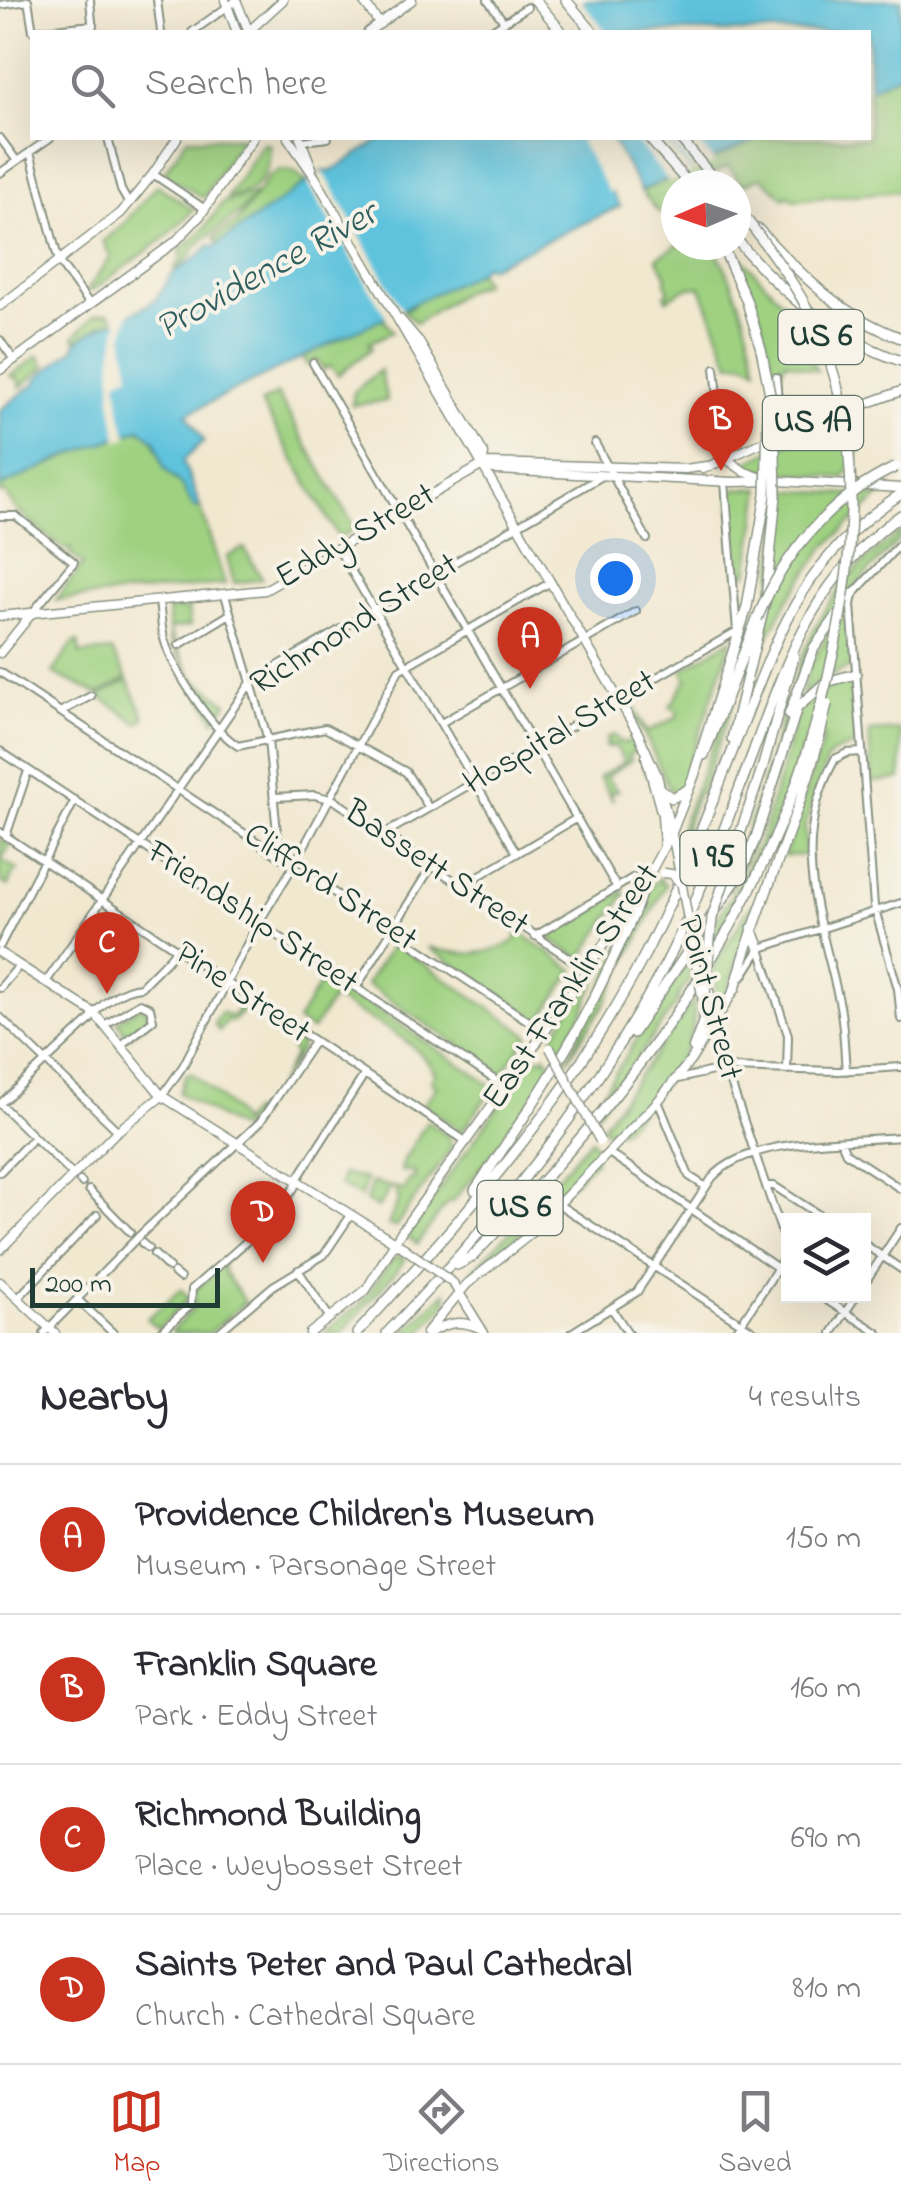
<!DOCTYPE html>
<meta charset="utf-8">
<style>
:root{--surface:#fff;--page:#f7f7f7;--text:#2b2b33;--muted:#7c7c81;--line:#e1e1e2;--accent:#c8321e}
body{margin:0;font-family:"Indie Flower",sans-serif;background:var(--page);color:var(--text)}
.controls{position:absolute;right:30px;bottom:30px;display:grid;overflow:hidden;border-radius:0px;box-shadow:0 10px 40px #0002}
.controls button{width:90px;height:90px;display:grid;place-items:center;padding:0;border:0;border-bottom:2px solid var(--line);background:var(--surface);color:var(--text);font:50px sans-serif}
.compass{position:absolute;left:661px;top:170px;width:90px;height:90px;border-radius:50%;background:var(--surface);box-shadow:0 10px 40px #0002;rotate:268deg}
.scale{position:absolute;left:30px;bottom:25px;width:190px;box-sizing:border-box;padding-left:10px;border:5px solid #1f3d34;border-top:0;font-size:28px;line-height:35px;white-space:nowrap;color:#1f3d34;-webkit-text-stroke:8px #f7f3e8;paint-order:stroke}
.you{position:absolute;left:615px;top:578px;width:35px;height:35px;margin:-25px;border:8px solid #fff;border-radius:50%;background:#1a73e8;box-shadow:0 0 0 15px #1a73e833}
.badge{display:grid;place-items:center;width:65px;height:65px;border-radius:50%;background:var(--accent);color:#fff;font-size:32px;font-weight:700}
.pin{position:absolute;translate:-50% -82px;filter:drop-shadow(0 2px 5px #0008)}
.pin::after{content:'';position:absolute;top:52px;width:35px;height:30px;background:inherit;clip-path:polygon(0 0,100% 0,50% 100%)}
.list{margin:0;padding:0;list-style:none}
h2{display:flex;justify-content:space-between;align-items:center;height:130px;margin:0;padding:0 40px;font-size:42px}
h2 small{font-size:32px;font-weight:400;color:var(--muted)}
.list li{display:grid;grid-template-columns:65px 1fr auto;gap:30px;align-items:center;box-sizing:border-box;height:150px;padding:0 40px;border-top:2px solid var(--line)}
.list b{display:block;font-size:38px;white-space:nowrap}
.list p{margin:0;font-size:32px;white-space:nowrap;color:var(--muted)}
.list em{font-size:32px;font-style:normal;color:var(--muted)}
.icon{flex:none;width:55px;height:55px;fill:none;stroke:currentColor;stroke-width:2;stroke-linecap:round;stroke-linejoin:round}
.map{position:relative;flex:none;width:901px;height:1333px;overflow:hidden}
.search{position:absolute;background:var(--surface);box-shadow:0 10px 40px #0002;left:30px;right:30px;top:30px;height:110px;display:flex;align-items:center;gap:25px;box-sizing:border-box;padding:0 35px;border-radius:0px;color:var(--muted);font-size:38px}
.sheet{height:730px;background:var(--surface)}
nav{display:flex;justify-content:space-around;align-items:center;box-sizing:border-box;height:140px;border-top:2px solid var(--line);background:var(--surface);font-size:28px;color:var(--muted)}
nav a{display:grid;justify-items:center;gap:5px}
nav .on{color:var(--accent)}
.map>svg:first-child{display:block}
</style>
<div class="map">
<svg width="901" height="1333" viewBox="0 0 901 1333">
<rect width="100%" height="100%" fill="#f7f3e8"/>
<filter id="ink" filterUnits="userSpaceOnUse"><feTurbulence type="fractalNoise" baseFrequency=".01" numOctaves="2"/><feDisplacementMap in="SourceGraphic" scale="20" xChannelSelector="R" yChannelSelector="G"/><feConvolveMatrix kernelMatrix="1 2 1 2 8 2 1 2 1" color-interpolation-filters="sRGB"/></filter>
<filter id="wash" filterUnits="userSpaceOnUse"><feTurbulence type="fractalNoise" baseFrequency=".0048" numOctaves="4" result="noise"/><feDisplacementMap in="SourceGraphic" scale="40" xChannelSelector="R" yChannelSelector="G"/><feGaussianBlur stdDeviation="2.25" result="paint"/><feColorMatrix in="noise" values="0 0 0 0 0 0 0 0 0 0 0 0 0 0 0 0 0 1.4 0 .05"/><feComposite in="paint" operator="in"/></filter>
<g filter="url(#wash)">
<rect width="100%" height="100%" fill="#f1e8d0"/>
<path fill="#9fd181" stroke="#5f875a" stroke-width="2.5" d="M901,73V191L794,200L788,195L784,198L761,177L743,185L728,166L688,185H676V207L659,213L641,191L760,138H868L869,89Z
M187,138H242L203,198L164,173Z
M263,143L270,145C271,175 258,193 227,198Z
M280,170L293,171L308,183L218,244L214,237L238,221L269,176Z
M157,185L194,210L165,238L90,292L88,289L111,257L103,241L121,227Z
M255,193C238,222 213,227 195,248C187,257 187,267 174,269L182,259L180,251L205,228L222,203Z
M677,245H712C736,281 748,326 757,368L745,362L730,363L701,287L687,288L667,299L665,294L669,292L665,281L667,277L657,258Z
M742,258L787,307L785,313L817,371L785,361L780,374L773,372L760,316L739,263L738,259Z
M478,271L484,283L463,292L416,323L403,311L414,305L413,300Z
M108,313L117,320L101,325L77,341L74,337L95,315Z
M383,317L392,332L369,343L372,348L338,375L330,366L323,370L317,360L307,365L302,357Z
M38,356L46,366L20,387L18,379L11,376Z
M380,370L387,401L352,405L354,392Z
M277,394L355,528L339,538L261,403Z
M849,421L859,451L844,478L756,470L744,464L780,446Z
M137,429L152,436L166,470L182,486L194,508L200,506L225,584L56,600L83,564L70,554L71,547L65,550L25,518L24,514L18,512L4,492L0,494V487L70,455Z
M736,488L761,489L748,574H738L731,493Z
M784,490L880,496L824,548L787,601L763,646Z
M901,532V538C860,579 816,624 797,680C773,745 768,835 727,891C741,847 757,803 770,759C798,664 813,593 901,532Z
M244,548L262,579L234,583L227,557Z
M188,609L190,626L169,629L173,640L170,641L168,610Z
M838,617L849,622L852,666L821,680L801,696L810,665Z
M732,639L681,788L678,792L670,791L648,741L626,703L635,695V710L647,732L676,718L678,711L670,707L687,679L682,670Z
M78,642L80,654L112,651L127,678L98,694L53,673L73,643Z
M174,642L193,678L227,703L215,720L172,644Z
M844,679L851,681L854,686L859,743L831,754L826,762L805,826L806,855L784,856L824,737L809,732L764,850L712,947L715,922L741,880L761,840L796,717C808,697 823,690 844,679Z
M128,680L145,718L138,723L99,696Z
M734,690L737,693L701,793L698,792L681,839V826Z
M901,730V779L872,782L869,732Z
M614,735L621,743L634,741L643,757L646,773L640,753L634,751L628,756L631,760L606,777L618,791L610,792L613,801L599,777L624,762L615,745L608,748L605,746L608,745L606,739Z
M0,838L11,844L1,860L18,870L12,875L8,886L0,882Z
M661,877L660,881L666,884L605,1003L566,1062L651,886Z
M624,891L625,895L581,959L549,938L563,925Z
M757,900L723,1004L718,1006L713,968L748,909Z
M518,931L574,970L540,1021L427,947C459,955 485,958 515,941Z
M393,943L529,1035L502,1074L366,984Z
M609,950L584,1010L561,1052L554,1034Z
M687,961L690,979L677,998L679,1000L597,1113L594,1106Z
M325,975L494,1087L462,1131L423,1105L437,1086L431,1081L435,1073C412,1034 369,1021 333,998L312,1030L297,1021Z
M694,1000C700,1050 655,1096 621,1131L609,1129L605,1132L602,1126Z
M241,1003L301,1044L300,1051L276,1089L294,1056L288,1037L245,1008L232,1022L227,1020L219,1031L214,1024L221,1012L233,1017Z
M139,1007L146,1009L149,1019L128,1037L117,1021Z
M545,1055L552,1066L531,1102L493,1153L451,1203L448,1202L417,1244L409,1238V1232L533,1057L543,1058Z
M186,1074H193L232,1109L241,1123L251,1112L256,1116L239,1129L179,1093Z
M427,1121L450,1138L451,1149L395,1227L388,1225L399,1199L394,1187L404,1190L409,1179H414L415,1171H401L404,1160Z
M591,1139L596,1146L593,1151L595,1161L507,1246L470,1273L536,1205L535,1202Z
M342,1174L366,1179L361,1197L339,1185Z
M372,1182L391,1187L378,1208L366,1201Z
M399,1256L405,1259L398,1269L342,1333H323L359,1305L393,1259Z
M223,1265L224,1272L245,1302L209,1333H173L171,1331L193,1309L195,1289Z
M181,1289L189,1298L158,1329L147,1319Z
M446,1292L447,1302L420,1333H403Z"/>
<path fill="#5fc3dd" stroke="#3f8088" stroke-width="2.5" d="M586,0H901V73L869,89L868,32H543Z
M383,138H583L580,139L621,206L489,267L484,265L476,273C380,320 283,366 187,414L204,441L183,461L200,506L194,508L182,486L164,468L155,440L140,429L70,455L0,487V410L38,381L36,379L76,347L75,343C96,326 120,320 144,307C164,297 163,283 173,274C185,264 200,258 210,245L214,247L323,171L330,172Z
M611,138H760L641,191Z"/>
<path fill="#f1e8d0" d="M577,0H580L607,32H549L542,24Z
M583,138H588L586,142L611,186L616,188L625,204L621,206L612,191L609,193L579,140Z
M634,138H663L693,173L670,183Z
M666,138H694L715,163L695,172Z
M323,171L403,311L388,320L308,183Z
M131,307L123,336L130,374L117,380L121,416L128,437L118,441L111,398L112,356L118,323L113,316Z"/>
</g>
<g filter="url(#ink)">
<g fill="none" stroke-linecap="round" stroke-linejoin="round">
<defs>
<path id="minor" d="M28,0L33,31
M90,0L93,32
M157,0L161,32
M488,0L504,22
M0,5L28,1
M33,31L93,25
M192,32L237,0
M489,32L527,7
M0,138L17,161
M108,138L121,190L129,204
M302,141L328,138
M30,152L59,262L89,303
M0,173L50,138
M153,174L205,209
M0,340L14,360
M313,363L617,888
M715,368L725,458
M776,377L781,435
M595,443L647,539
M0,516H16L74,562L33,612
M901,543L853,594L851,605L874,906L898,989L901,1019
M339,550L516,852
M225,595L268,740L279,853
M159,602C161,614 161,630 165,642C175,672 211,729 238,746L325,728L406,772L429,808
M179,645L230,614
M0,672L536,1026L543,1034
M62,711L91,696
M441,723L636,611
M0,751L504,1086
M275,797L315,795L334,800L587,970
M0,832L467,1142
M384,834L737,631L725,482
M6,836L28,771
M460,887L577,818
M535,936L634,877
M0,946L75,800
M761,948L901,903
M760,949L788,1035L787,1070
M742,977L759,950
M46,982L252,681L604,475
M0,988L19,966
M356,988L431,867
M0,1017L117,1130
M106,1024L140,1003L150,1008L153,1020L120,1046
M712,1027L788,1251
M846,1071C844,1048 844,1023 839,1001C820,915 788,844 835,759L847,753L862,752
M674,1080L726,1068L838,1071L901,1067
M162,1096L183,1066L256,927L294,865L399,670L551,582
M658,1101L689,1176L706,1187
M0,1104L90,1020C99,1004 123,988 141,987C153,973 166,964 177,948
M0,1104L72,1174
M841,1142L846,1153L901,1189
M609,1153L788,1275
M0,1172L34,1137
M298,1178L364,1075
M80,1181L82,1183
M766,1186H774L827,1220
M89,1190L130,1232
M558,1204L756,1333
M142,1243L148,1248
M864,1244L901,1269
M154,1254L169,1268
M298,1270L330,1318
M174,1273L180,1278
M864,1284L901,1228
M192,1289C229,1255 273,1225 299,1180
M820,1296L878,1333
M18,1298L97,1215
M77,1299L113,1333
M612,1309L628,1333
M44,1333L137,1238L260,1122L314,1042
M160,1333L191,1305L192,1289
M218,1333L273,1286L324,1255L351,1215
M571,1333L637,1292L712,1178C749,1136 848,1142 901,1137
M735,1333L788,1252
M832,1333L856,1296"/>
<path id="major" d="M225,0L237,32
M236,0L249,32
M362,0L380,24
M248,32L283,0
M368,32L412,0
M288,138L315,177L638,733L657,775L675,848
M300,138L312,168
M0,306L121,213L153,174L177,138
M400,319L418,340L484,454L482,465
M0,370L175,242L200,216L253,138
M725,458L745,472L765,479
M482,465L497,470L733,482L780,481
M703,469L763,442L901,391
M779,481L901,488
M0,616L265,590L486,463L685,469L707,466
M0,653L32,613
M646,757L662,815L664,846
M0,953L94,1013L162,1096L404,1248
M693,1048L703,1021L704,1005
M0,1250L115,1133L162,1096
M0,1282L55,1333
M453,1283L484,1333
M310,1333L366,1290L401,1232L546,1030L643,886L671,834
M426,1333L467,1284L528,1236L658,1101L691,1060L735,989
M429,1333C447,1323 460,1319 479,1328"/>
<path id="highway" d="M566,0L593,32
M649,138L690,185
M680,138L719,185
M758,229C801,275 841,316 901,338
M736,239C782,294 833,337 901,361
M722,245L747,302L761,349
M789,715L814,648L853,594
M732,739L766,599L776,495
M704,755L757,619
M693,778L747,607L766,495
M662,791L672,798L687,790
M672,831L695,773
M735,849L762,769L794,657
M752,928L760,949
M735,989C757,902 798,822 820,735
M709,992L712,1027
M633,1033L742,871L756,837L797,708L826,682L856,674
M475,1190C525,1117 573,1045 610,965C622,939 636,914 643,886
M457,1265L472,1257C618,1106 753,938 813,733
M357,1333C459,1223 562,1107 634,975C674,902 704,824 734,747C776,640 799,560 901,494
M387,1333C495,1222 592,1103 665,965C700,898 725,826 752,755C787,660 814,577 901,515"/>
</defs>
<use href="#minor" stroke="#889282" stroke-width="10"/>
<use href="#major" stroke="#889282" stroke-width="11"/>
<use href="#highway" stroke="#889282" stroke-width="12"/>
<use href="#minor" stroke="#fff" stroke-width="6"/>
<use href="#major" stroke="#fff" stroke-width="8"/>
<use href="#highway" stroke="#fff" stroke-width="9"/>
<defs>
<path id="major-bridge" d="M675,848L703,1001
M663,873L672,874L679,882
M550,1048L600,1141
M404,1248L453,1283"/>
<path id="highway-bridge" d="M535,0L562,32
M736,205C763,242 793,278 813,320C875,448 851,602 813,733
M761,349L774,414L776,495
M766,495L768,416
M757,619C784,553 831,497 896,467
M820,735L827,704
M704,1005L712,918L735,849"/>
</defs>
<use href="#major-bridge" stroke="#889282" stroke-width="11" stroke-linecap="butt"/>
<use href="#highway-bridge" stroke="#889282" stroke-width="12" stroke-linecap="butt"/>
<use href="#major-bridge" stroke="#fff" stroke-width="8"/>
<use href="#highway-bridge" stroke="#fff" stroke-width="9"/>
</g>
</g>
<g text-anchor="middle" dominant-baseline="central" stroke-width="8" stroke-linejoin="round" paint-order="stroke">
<g fill="#f7f3e8" stroke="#60746a" stroke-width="2.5">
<rect x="778.5" y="310" width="85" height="54" rx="8"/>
<rect x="763" y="396" width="100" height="54" rx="8"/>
<rect x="680.5" y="831" width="65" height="54" rx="8"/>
<rect x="477.5" y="1181" width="85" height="54" rx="8"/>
</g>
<g font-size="32" font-weight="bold" fill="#1f3d34">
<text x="821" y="337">US 6</text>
<text x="813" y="423">US 1A</text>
<text x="713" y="858">I 95</text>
<text x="520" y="1208">US 6</text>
</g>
<g font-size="35" fill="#1f3d34" stroke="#f7f3e8">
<text transform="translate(356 537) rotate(-30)">Eddy Street</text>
<text transform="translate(355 625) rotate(-32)">Richmond Street</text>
<text transform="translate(560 733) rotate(-30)">Hospital Street</text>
<text transform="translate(436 869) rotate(34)">Bassett Street</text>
<text transform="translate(330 888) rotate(34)">Clifford Street</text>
<text transform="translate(252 918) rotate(34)">Friendship Street</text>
<text transform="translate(572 987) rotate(-56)">East Franklin Street</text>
<text transform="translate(242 993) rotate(34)">Pine Street</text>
<text transform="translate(709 998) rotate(75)">Point Street</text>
</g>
<g font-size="38" font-style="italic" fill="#2f5e5e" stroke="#f7f3e8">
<text transform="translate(267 272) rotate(-29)">Providence River</text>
</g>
</g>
</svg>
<div class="controls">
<button><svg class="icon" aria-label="layers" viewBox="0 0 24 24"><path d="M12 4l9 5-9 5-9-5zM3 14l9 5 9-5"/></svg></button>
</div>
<svg class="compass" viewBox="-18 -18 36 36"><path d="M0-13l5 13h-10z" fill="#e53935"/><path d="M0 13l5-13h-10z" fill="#7c7c81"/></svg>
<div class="scale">200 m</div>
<div class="you"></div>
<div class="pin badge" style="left:530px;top:689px">A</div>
<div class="pin badge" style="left:721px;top:471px">B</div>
<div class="pin badge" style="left:107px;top:994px">C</div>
<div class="pin badge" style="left:263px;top:1263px">D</div>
<div class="search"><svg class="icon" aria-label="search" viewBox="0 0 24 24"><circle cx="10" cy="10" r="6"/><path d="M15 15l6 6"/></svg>Search here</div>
</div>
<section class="sheet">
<h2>Nearby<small>4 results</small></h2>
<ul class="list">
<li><span class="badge">A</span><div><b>Providence Children's Museum</b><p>Museum · Parsonage Street</p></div><em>150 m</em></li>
<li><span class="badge">B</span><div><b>Franklin Square</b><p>Park · Eddy Street</p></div><em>160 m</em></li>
<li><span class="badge">C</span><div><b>Richmond Building</b><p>Place · Weybosset Street</p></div><em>690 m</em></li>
<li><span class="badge">D</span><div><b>Saints Peter and Paul Cathedral</b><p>Church · Cathedral Square</p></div><em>810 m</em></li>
</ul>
</section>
<nav>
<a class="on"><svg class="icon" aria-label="map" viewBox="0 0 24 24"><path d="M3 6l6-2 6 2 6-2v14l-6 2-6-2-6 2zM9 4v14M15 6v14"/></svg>Map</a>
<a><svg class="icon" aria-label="directions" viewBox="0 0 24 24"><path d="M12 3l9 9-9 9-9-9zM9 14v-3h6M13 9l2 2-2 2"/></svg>Directions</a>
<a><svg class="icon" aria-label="saved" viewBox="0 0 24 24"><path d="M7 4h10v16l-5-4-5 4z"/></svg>Saved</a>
</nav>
